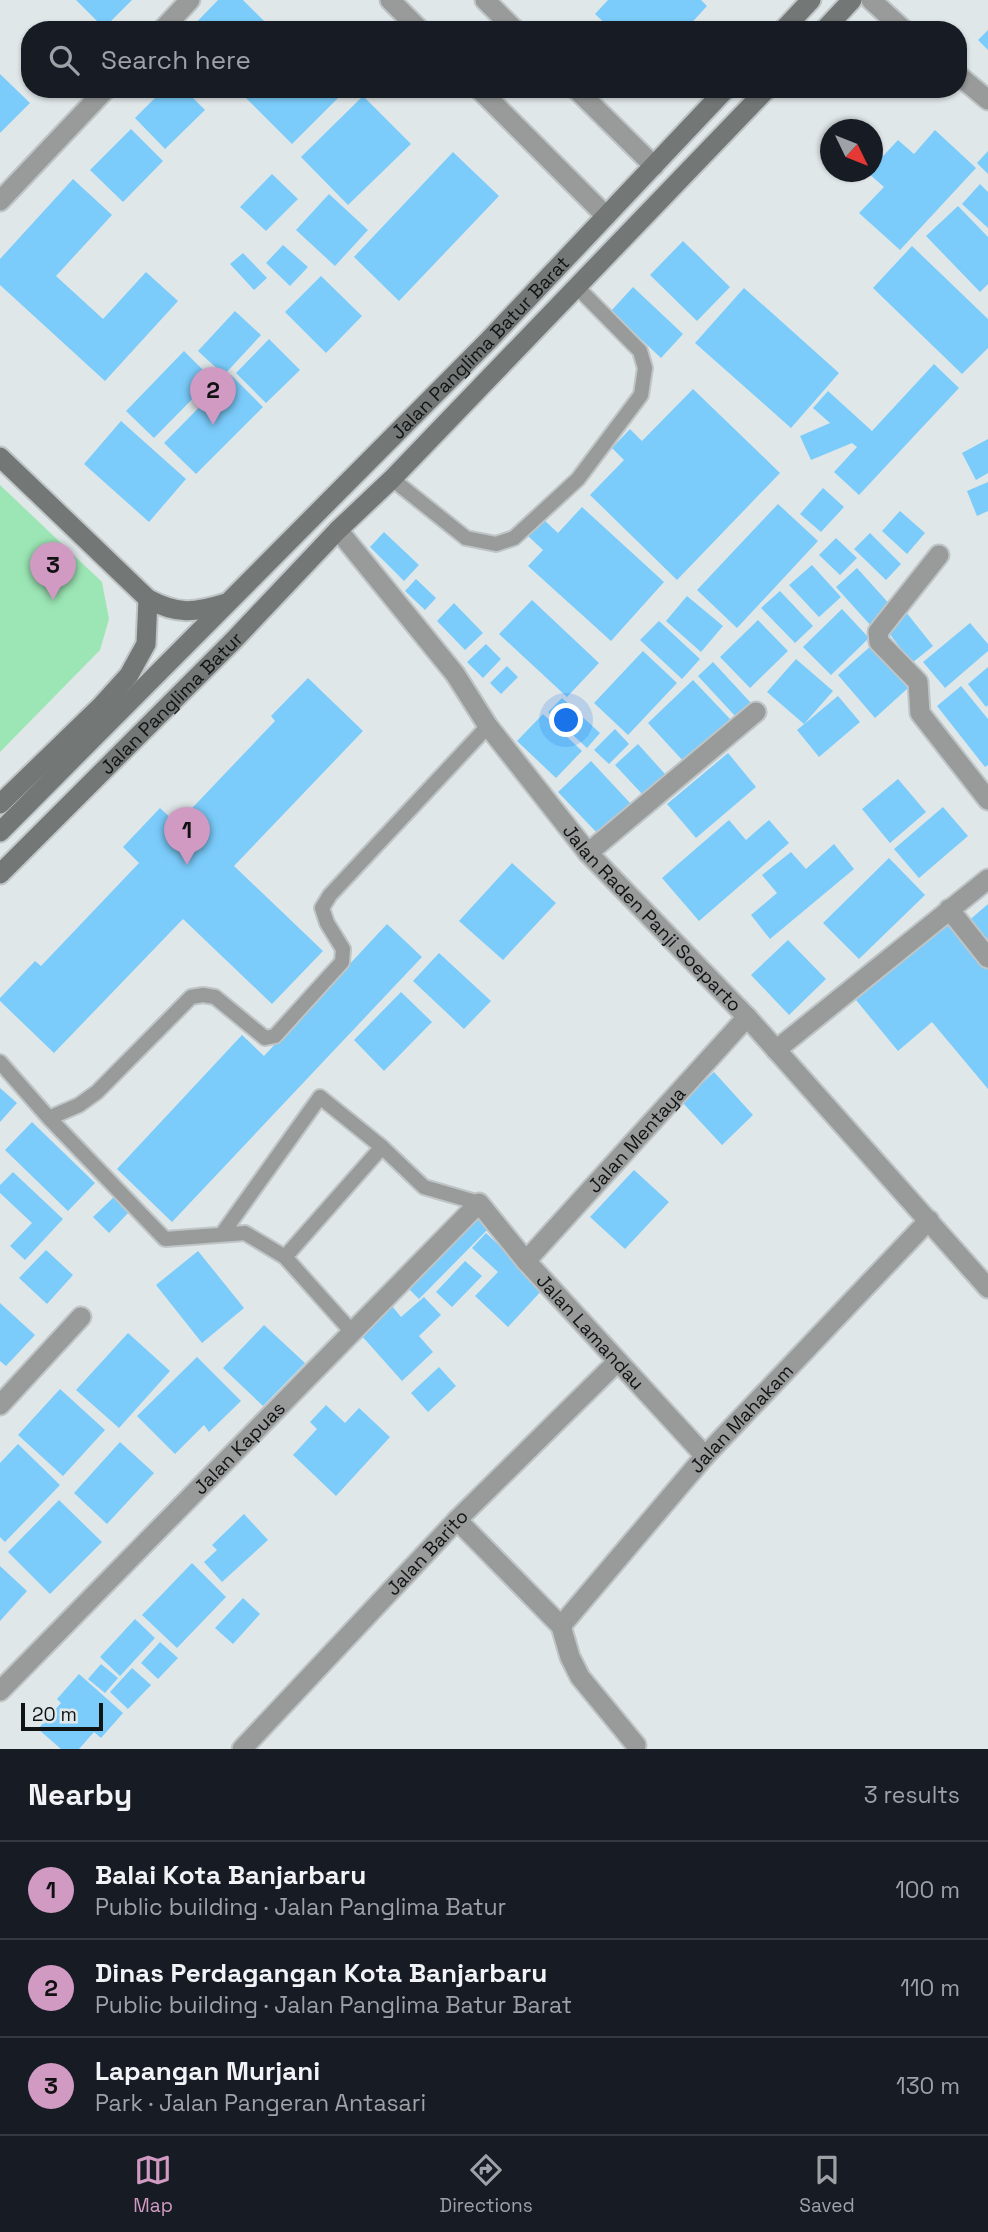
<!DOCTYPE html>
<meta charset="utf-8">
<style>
:root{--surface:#171b24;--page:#20242c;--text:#f1f3f6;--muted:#9ea1a6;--line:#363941;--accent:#d09ac3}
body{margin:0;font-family:"Space Grotesk",sans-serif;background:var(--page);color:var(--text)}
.compass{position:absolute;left:820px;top:119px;width:63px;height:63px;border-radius:50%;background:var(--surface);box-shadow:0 2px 5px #0004;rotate:133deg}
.scale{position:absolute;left:21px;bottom:18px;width:82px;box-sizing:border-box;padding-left:7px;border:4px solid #111414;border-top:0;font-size:19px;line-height:24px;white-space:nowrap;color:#111414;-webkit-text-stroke:5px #e0e7e8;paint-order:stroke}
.you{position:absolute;left:567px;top:721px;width:24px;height:24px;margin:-18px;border:5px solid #fff;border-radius:50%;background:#1a73e8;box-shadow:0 0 0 10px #1a73e833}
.badge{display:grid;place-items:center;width:46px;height:46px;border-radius:50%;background:var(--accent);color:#111;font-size:23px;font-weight:700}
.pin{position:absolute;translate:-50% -58px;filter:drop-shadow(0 2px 4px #0008)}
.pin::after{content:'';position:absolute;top:37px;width:24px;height:21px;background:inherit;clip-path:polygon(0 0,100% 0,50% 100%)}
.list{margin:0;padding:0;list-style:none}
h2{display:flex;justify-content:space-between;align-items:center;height:91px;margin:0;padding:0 28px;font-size:30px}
h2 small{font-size:23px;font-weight:400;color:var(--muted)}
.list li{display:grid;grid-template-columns:46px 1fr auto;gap:21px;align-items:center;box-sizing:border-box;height:98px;padding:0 28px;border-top:2px solid var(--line)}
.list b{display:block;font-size:26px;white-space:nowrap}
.list p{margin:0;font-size:23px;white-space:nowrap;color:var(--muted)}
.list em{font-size:23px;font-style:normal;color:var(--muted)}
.icon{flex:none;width:38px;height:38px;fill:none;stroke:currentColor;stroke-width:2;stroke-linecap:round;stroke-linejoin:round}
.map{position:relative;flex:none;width:988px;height:1749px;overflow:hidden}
.search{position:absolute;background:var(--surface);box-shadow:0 2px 5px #0004;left:21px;right:21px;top:21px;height:77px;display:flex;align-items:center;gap:18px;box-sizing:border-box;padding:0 24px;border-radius:28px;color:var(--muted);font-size:26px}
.sheet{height:385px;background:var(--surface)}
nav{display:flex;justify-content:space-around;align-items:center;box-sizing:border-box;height:98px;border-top:2px solid var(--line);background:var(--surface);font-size:19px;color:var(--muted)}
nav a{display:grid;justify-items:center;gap:4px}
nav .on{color:var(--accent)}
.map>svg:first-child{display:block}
</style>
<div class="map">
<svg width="988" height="1749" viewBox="0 0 988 1749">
<rect width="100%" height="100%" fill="#e0e7e8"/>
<path fill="#9ce6b5" d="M0,485L102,582L109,619L100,650L0,752Z"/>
<path fill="#7bccfb" d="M76,0H132L104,28Z
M218,0H243L273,30H189Z
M608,0H701L707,6L685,30H612L595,14Z
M988,30V50L978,40Z
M0,74L30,103L0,133Z
M164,89H184L205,110L165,149L135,118Z
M237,89H333L340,96L292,144Z
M363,96L411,144L348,205L301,157Z
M131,129L163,161L123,202L90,170Z
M935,130L976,168L900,250L859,213L884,187L867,172H872V168L898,140L914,154Z
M988,151V174L977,163Z
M453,152L499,196L399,301L354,257Z
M272,174L298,199L266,231L240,207Z
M73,179L112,215L56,276L103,319L146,272L178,301L105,381L0,285V259Z
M980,184L988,192V228L962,204Z
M329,194L368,230L335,266L296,230Z
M958,206L988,237V284L980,292L926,236Z
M683,241L730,287L697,321L650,275Z
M283,245L308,267L290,286L266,263Z
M912,246L988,319V348L962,374L873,288Z
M243,253L267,278L254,290L230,264Z
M321,276L362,316L326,353L285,312Z
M633,287L683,334L661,358L611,311Z
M744,288L839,373L791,428L695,343Z
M235,311L261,335L224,375L198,351Z
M269,339L300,370L266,403L236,373Z
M184,351L212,379L154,438L126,411Z
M934,364L959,388L859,495L834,472L857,447L852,443L811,460L800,436L830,423L813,408L828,391L872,431Z
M231,375L263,407L196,474L164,443Z
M693,389L780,473L677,580L590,495L624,460L612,448L630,429L642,441Z
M121,421L186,479L149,522L84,464Z
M988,439V473L976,480L962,453Z
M988,482V511L977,516L967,491Z
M823,488L844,507L821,532L800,514Z
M778,504L818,541L737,628L697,590Z
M582,507L664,582L611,641L528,566L543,550L528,536L543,519L558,533Z
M900,511L925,533L907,554L882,531Z
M384,532L419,565L404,581L370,547Z
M870,533L901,564L886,580L854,549Z
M836,538L857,558L840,575L819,555Z
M812,565L841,597L819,617L789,585Z
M857,568L893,608L872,627L836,587Z
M416,579L436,598L425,610L405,591Z
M780,591L813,626L795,643L761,608Z
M687,596L723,626L701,652L666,621Z
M532,600L599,663L567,697L499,634Z
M454,603L483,633L465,650L437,621Z
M842,609L869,638L831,675L803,647Z
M906,612L933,646L912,663L885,628Z
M758,620L788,651L750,688L720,657Z
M659,621L700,659L682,679L640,640Z
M970,623L988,644V651L945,688L923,662Z
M486,644L501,659L483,678L467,662Z
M872,645L908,688L875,718L838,675Z
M643,651L677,683L628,735L594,703Z
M796,659L833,691L804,724L767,692Z
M713,662L751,703L736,717L698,676Z
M507,666L518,677L501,694L490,683Z
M988,667V705L986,707L968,684Z
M308,678L363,731L234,866L323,951L272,1004L183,919L54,1053L0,1001V998L35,961L41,966L139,863L123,847L160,808L177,824L275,721L271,716Z
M693,680L731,720L685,763L648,723Z
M961,686L988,719V765L985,767L937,706Z
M838,696L860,722L819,757L797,730Z
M562,698L600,733L587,748L548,712Z
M543,714L582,751L556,778L517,741Z
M615,729L629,744L609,764L594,750Z
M638,744L665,774L643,795L615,765Z
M728,753L756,787L696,838L667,804Z
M591,761L631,804L599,835L558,792Z
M898,779L926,812L890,843L862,809Z
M943,807L968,836L919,878L894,849Z
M729,820L746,840L769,820L789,843L699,921L662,878Z
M834,844L854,869L770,939L751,915L777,893L762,875L791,852L806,869Z
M889,858L925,895L859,959L823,923Z
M512,863L556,903L503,960L459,921Z
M988,904V950L966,923Z
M950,922L988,967V1089L932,1022L898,1051L856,1000Z
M387,924L422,957L172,1222L117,1169L242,1035L264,1056Z
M788,940L826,979L789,1015L751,975Z
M439,953L491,1001L464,1029L413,981Z
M401,992L432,1022L384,1071L354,1040Z
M714,1072L753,1115L722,1145L682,1102Z
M0,1088L17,1103L0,1122Z
M32,1122L95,1183L68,1211L5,1150Z
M634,1170L669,1202L625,1249L590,1217Z
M13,1172L63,1219L25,1260L10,1246L32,1223L0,1193V1185Z
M115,1196L130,1211L109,1233L93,1217Z
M477,1214L490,1227L419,1299L406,1286Z
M486,1233L544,1288L508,1327L475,1296L498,1272L472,1248Z
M46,1250L73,1275L47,1304L19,1278Z
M198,1251L244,1308L202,1343L156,1285Z
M465,1261L482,1276L452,1307L436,1292Z
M424,1297L441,1315L419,1336L433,1352L402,1381L361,1335L392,1306L401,1317Z
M0,1303L35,1335L6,1366L0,1361Z
M264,1325L305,1363L263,1406L223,1368Z
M128,1333L170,1371L119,1428L76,1390Z
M197,1357L241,1401L209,1432L204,1425L175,1454L137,1416Z
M439,1367L456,1386L428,1412L411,1393Z
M60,1389L105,1430L63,1476L18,1435Z
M326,1405L345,1423L359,1408L390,1437L336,1496L293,1455L317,1429L310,1422Z
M120,1442L154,1473L107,1524L74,1493Z
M18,1444L60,1485L5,1542L0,1537V1463Z
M59,1500L102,1542L50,1594L8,1552Z
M244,1514L268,1540L222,1582L204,1562L217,1550L212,1545Z
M192,1563L226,1597L177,1648L142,1615Z
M0,1566L27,1591L0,1621Z
M243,1598L260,1614L233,1644L215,1628Z
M135,1619L155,1638L120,1676L100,1657Z
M160,1642L178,1658L158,1679L141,1663Z
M101,1664L118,1678L105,1693L88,1679Z
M132,1668L151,1685L128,1709L110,1692Z
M79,1674L123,1713L101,1738L94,1732L79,1749H61L38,1729L61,1703L57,1699Z"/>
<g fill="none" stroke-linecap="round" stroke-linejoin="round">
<defs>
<path id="service" d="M392,479L466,538L496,544L514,538L578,479L641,395L645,368L640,351L577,287
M0,1062L49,1118L79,1105L97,1092L191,997L203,995L215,997L265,1038L275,1036L342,962L343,949L327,923L322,908L330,895L488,726
M49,1118L165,1239L245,1233L285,1257L353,1333
M222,1234L320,1097L382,1147L424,1187L479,1203
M285,1257L382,1147"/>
<g id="minor">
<path d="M162,30L190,0"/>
<path d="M0,201L106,89"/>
<path d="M939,555L878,632L879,642L918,682L920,713L988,800"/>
<path d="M588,853L756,712"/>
<path d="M949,909L988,958"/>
<path d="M776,1050L988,879"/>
<path id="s1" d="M526,1261L747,1017"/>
<path d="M0,1405L81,1317"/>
<path d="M457,1520L561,1626L570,1657L580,1677L636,1745"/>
<path id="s2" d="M561,1626L705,1456L929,1220"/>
<path id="s3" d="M0,1691L479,1203L526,1261L705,1456"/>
<path id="s4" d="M242,1749L457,1520L617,1362"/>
</g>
<g id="tertiary">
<path d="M390,0L420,30"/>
<path d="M485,0L515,30"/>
<path d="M871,0L904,30"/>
<path d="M958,75L988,100"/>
<path d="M479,89L606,216"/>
<path d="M576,89L654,166"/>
<path id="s5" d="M338,530L455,674L488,726L588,853L747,1017L988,1288"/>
</g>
<g id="secondary">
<path d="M783,30L811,0"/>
<path d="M824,30L852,0"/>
<path d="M0,457L148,599C178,615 194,613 226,603"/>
<path d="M0,804L101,706L129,675L146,644L148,599"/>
<path id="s6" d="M0,832L488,341L726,89"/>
<path id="s7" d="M0,874L233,641L338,530L392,479L767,89"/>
</g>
</defs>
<use href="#service" stroke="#bfc5c6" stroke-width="18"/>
<use href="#minor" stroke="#bfc5c6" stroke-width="23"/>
<use href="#tertiary" stroke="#bfc5c6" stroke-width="23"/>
<use href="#secondary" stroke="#bfc5c6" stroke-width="23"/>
<use href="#service" stroke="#989b9a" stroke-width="14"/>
<use href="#minor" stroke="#989b9a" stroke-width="19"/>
<use href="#tertiary" stroke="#989b9a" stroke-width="19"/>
<use href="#secondary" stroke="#737776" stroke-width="19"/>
</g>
<g text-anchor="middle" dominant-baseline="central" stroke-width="5" stroke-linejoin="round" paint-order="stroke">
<g font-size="19" fill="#111414" stroke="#e0e7e8">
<text stroke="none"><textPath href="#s6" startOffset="682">Jalan Panglima Batur Barat</textPath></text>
<text stroke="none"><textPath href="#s7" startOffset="242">Jalan Panglima Batur</textPath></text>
<text stroke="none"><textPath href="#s5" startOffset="500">Jalan Raden Panji Soeparto</textPath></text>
<text stroke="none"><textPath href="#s1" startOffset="164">Jalan Mentaya</textPath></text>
<text stroke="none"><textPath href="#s3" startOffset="854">Jalan Lamandau</textPath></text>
<text stroke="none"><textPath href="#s2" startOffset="275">Jalan Mahakam</textPath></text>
<text stroke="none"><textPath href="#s3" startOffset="341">Jalan Kapuas</textPath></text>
<text stroke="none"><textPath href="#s4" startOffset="270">Jalan Barito</textPath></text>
</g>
</g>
</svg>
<svg class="compass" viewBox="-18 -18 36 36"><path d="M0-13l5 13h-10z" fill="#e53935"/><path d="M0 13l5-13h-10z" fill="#9ea1a6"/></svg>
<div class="scale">20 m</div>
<div class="you"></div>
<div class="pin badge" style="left:187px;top:865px">1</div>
<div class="pin badge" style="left:213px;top:425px">2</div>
<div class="pin badge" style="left:53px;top:600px">3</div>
<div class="search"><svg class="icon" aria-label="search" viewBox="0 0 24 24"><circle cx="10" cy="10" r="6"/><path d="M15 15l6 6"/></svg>Search here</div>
</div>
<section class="sheet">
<h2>Nearby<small>3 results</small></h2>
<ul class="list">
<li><span class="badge">1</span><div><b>Balai Kota Banjarbaru</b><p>Public building · Jalan Panglima Batur</p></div><em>100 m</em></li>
<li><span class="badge">2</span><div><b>Dinas Perdagangan Kota Banjarbaru</b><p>Public building · Jalan Panglima Batur Barat</p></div><em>110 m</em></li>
<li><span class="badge">3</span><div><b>Lapangan Murjani</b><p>Park · Jalan Pangeran Antasari</p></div><em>130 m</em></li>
</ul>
</section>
<nav>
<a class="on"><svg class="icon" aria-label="map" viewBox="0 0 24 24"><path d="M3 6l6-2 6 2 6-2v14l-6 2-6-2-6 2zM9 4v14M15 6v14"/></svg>Map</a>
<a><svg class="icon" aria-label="directions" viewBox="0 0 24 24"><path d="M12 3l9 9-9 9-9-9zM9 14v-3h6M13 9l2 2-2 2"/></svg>Directions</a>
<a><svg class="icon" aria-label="saved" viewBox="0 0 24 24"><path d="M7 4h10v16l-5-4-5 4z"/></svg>Saved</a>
</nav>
